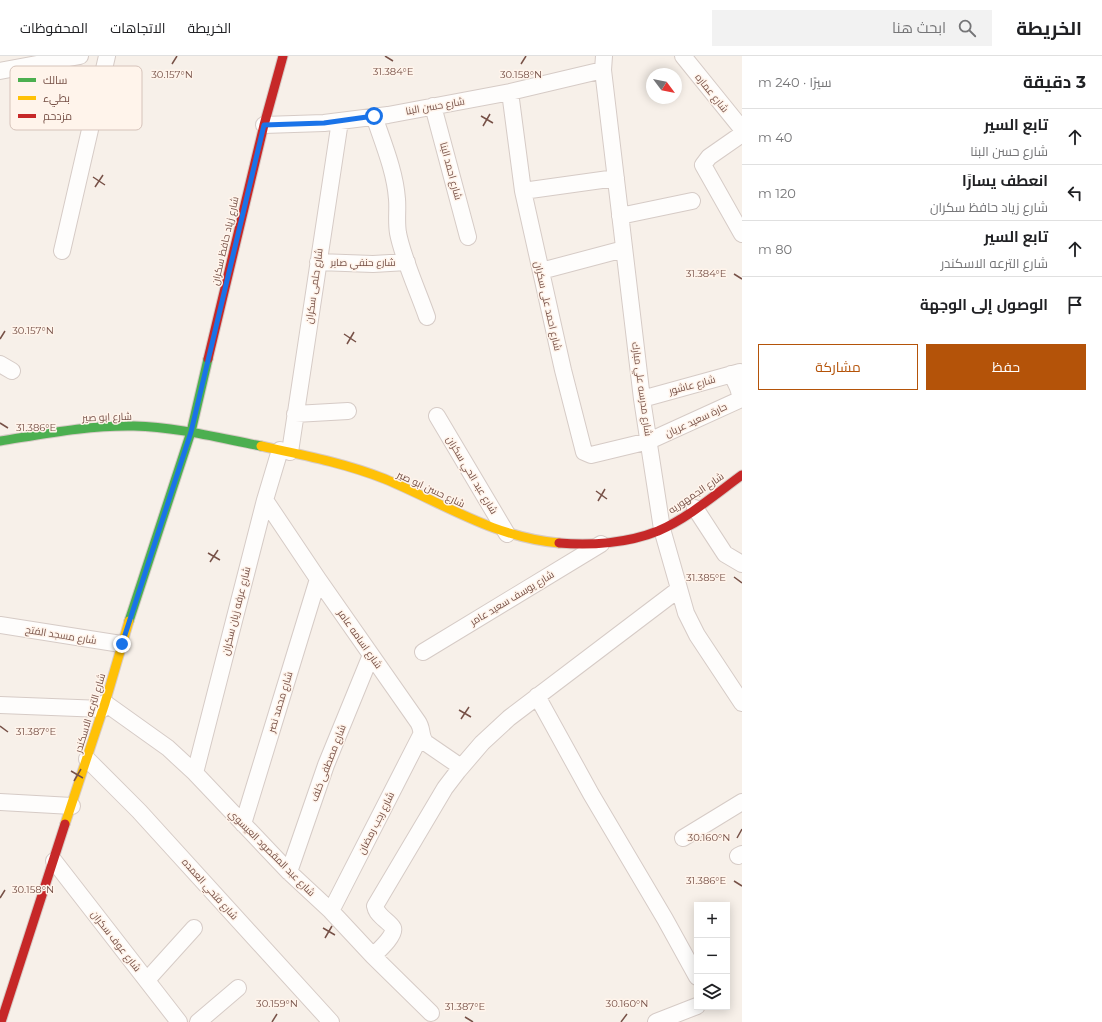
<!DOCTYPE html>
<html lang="ar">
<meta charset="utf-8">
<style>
:root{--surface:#fff;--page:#f2f2f2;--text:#202124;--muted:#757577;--line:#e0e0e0;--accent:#b45309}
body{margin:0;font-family:Montserrat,Cairo,sans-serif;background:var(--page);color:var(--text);direction:rtl}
.controls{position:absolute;right:12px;bottom:12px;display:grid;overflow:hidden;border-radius:0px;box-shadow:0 2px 10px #0003}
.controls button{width:36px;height:36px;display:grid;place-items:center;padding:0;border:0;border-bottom:1px solid var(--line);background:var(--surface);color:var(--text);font:20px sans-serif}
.compass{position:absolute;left:646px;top:12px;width:36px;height:36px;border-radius:50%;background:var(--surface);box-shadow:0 2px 10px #0003;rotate:122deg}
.stop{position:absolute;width:12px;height:12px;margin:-9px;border:3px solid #1a73e8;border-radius:50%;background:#fff}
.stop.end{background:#1a73e8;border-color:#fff;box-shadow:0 1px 4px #0008}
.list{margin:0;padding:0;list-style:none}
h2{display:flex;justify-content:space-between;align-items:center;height:52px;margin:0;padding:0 16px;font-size:17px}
h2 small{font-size:13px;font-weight:400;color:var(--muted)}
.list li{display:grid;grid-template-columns:26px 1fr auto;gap:12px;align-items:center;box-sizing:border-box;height:56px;padding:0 16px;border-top:1px solid var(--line)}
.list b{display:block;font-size:15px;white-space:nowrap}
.list p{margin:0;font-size:13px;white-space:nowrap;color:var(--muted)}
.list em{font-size:13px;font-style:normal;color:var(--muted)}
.actions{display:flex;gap:8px;padding:12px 16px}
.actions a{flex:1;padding:9px 0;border:1px solid var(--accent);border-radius:0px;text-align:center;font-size:14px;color:var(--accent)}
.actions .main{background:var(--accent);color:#fff}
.icon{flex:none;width:22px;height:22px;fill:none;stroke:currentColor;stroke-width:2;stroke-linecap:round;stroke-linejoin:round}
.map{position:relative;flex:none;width:742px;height:966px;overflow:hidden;direction:ltr}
header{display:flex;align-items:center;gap:24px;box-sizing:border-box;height:56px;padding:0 20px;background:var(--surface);border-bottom:1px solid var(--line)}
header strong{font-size:19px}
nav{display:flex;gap:22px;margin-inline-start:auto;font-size:14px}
.search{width:280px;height:36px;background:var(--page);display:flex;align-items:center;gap:10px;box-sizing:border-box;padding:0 14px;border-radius:0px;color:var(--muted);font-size:15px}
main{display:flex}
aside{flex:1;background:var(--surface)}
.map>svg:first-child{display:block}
</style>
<header>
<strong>الخريطة</strong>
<div class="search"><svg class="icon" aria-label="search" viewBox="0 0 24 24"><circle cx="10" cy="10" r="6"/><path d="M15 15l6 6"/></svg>ابحث هنا</div>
<nav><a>الخريطة</a><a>الاتجاهات</a><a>المحفوظات</a></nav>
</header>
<main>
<aside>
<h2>3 دقيقة<small>سيرًا · 240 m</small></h2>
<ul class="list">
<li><svg class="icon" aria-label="ahead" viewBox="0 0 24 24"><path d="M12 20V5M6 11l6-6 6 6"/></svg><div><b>تابع السير</b><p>شارع حسن البنا</p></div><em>40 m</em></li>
<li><svg class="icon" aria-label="left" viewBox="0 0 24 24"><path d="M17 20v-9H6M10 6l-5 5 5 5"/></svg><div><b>انعطف يسارًا</b><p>شارع زياد حافظ سكران</p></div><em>120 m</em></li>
<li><svg class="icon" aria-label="ahead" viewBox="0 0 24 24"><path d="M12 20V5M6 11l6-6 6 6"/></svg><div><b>تابع السير</b><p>شارع الترعه الاسكندر</p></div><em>80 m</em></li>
<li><svg class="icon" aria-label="arrive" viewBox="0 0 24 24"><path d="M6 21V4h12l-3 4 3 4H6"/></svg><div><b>الوصول إلى الوجهة</b></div></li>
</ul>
<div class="actions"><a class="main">حفظ</a><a>مشاركة</a></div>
</aside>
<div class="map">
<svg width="742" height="966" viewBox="0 0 742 966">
<rect width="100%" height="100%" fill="#f7f0e9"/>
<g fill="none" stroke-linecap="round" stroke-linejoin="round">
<defs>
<path id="street" d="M604,0L603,14L642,343L662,473L686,557L697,579L742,647
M683,0L742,73
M0,15L80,0
M510,36L523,135L563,314L584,396L591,399L649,385L739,344C742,336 735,325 731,318
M433,50L468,181
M374,60C383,87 395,115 397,143C398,154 396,165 398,177C403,203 418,235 427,261
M264,69L324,67L388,59L510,36L603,14
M742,78L709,101L703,109L742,178
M523,135L616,122
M620,160L692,145
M62,195L107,0
M318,206L373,208L407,206
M541,215L624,193
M0,308L12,315
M642,343L740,316
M295,358L348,355
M437,360L507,478
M290,396L340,65
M265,444L318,523L418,666C423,673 420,681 426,687L461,711
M695,452L725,498L742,508
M0,569L121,588
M423,596L601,488
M537,640L591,738L665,863L697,921
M105,647L168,692L195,717L289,816L331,855L373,900L431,957
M0,649L103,653
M87,703L139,755L331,966
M195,717L265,444L280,394
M0,746L72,750
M243,768L318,523
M683,782L742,746
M738,800L742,798
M54,805L179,966
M289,816L326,709L371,599
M331,855L421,679
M373,900C378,895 396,879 393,872C391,868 385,864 382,861C378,857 376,855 375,850L445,732L458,715L482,687L509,662L679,533
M147,924L194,872
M198,966L238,932
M656,966L697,950"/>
<path id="fast" d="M0,385C44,378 89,369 134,370C177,371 219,382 261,390
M129,565L191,376L208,303"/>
<path id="slow" d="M261,390C303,399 345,407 385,423C445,448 493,481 559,487
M65,768L105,647L129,565"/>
<path id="jam" d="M208,303L264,69L283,0
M559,487C591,490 628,487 658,475C688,462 716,438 742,419
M1,966L65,768"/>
</defs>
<use href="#street" stroke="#d6cbc6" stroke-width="18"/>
<use href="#fast" stroke="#d7cbc6" stroke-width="11"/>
<use href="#slow" stroke="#d7cbc6" stroke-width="11"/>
<use href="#jam" stroke="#d7cbc6" stroke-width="11"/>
<use href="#street" stroke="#fefdfc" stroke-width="16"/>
<use href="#fast" stroke="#4caf50" stroke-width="9"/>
<use href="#slow" stroke="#ffc107" stroke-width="9"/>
<use href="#jam" stroke="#c62828" stroke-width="9"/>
</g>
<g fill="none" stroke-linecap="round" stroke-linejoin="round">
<path stroke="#1a73e8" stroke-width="5" d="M122,588L191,376L264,69L324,67L374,60"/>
</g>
<path fill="none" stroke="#775147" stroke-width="1.5" d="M385,0L393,5M172,8L177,0M521,8L526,0M481,60L493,67M483,70L490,58M93,121L105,129M95,131L103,119M734,218L742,223M344,278L356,286M0,283L5,275M347,288L354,276M0,367L8,372M596,435L607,443M598,445L605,433M208,497L220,504M210,506L218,494M734,521L742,527M459,654L471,661M461,663L469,651M0,670L8,676M71,715L83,722M74,725L81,713M737,782L742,773M734,825L742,830M0,842L5,834M323,872L335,879M325,882L332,870M465,961L473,966M272,966L277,958M621,966L627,958"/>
<g text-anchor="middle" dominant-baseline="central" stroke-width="3" stroke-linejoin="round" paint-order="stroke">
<g font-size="10" fill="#775147" stroke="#fff4eb">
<text transform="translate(712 37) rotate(51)">شارع عماره</text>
<text transform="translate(435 50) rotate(-10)">شارع حسن البنا</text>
<text transform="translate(451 115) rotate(75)">شارع احمد البنا</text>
<text transform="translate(225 185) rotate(-77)">شارع زياد حافظ سكران</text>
<text x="363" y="206">شارع حنفي صابر</text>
<text transform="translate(314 230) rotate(-82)">شارع حلمى سكران</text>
<text transform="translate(548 250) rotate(77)">شارع احمد على سكران</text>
<text transform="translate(692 329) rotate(-15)">شارع عاشور</text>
<text transform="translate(642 333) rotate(82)">شارع مدرسه علي مبارك</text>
<text transform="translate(107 361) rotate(-2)">شارع ابو صير</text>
<text transform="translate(696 364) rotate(-25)">حارة سعيد عريان</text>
<text transform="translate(472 419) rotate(59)">شارع عبد الحي سكران</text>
<text transform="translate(431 433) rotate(25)">شارع حسن ابو صير</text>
<text transform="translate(696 437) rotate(-34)">شارع الجمهوريه</text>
<text transform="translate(512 542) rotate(-31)">شارع يوسف سعيد عامر</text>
<text transform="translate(236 555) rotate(-76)">شارع عرفه زيان سكران</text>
<text transform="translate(61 579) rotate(9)">شارع مسجد الفتح</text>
<text transform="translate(360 583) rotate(55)">شارع اسامه عامر</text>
<text transform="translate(280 646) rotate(-73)">شارع محمد نصر</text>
<text transform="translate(90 657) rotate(-73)">شارع الترعه الاسكندر</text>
<text transform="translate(328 707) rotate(-69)">شارع مصطفى خلف</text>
<text transform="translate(376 767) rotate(-63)">شارع رجب رمضان</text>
<text transform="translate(272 797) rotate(45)">شارع عبد المقصود العيسوي</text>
<text transform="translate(210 833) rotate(48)">شارع فتحي العمده</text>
<text transform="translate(116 885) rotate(52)">شارع عوف سكران</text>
</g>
</g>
<rect x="10" y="10" width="132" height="64" rx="6" fill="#fff4eb" stroke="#d6c3ba" stroke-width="1"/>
<rect x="18" y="22" width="18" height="4" fill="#4caf50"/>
<rect x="18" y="40" width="18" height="4" fill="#ffc107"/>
<rect x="18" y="58" width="18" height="4" fill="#c62828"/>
<g font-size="11" fill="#775147">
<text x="43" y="28">سالك</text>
<text x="43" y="46">بطيء</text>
<text x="43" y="64">مزدحم</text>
</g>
<g font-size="10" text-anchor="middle" fill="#775147" stroke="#fff4eb" stroke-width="3" stroke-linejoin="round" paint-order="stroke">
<text x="393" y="19">31.384°E</text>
<text x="172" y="22">30.157°N</text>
<text x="521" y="22">30.158°N</text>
<text x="706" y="221">31.384°E</text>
<text x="33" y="278">30.157°N</text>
<text x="36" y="375">31.386°E</text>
<text x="706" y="525">31.385°E</text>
<text x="36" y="679">31.387°E</text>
<text x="709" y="785">30.160°N</text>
<text x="706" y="828">31.386°E</text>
<text x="33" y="837">30.158°N</text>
<text x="277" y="951">30.159°N</text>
<text x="627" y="951">30.160°N</text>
<text x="465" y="954">31.387°E</text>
</g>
</svg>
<div class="controls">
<button>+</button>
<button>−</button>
<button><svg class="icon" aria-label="layers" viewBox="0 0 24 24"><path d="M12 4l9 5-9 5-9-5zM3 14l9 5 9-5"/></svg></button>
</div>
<svg class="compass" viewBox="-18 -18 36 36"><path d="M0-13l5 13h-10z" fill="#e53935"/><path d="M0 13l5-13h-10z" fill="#757577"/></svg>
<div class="stop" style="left:374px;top:60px"></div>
<div class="stop end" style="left:122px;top:588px"></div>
</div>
</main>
